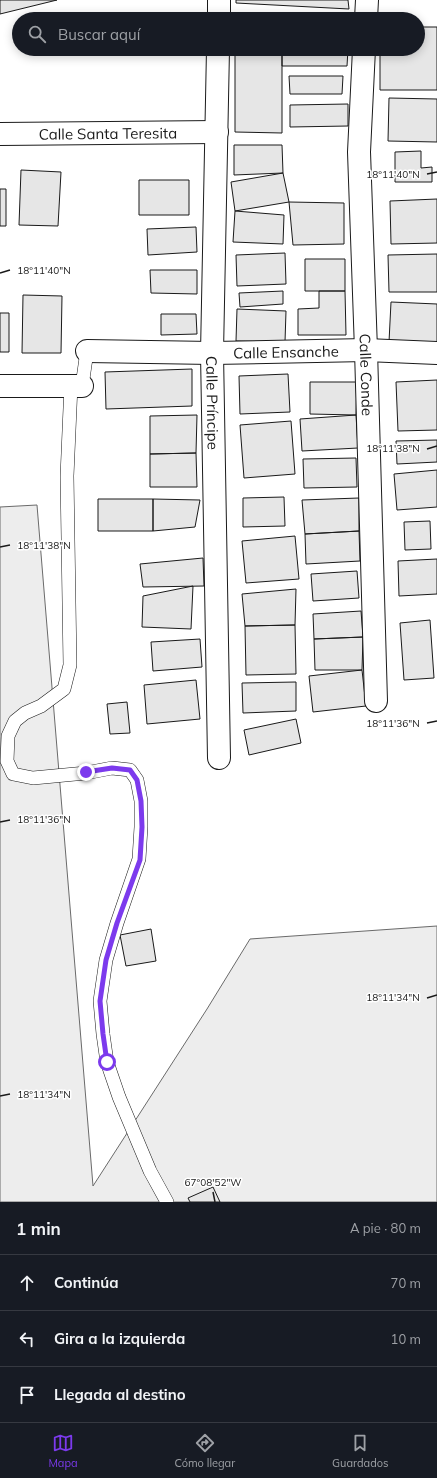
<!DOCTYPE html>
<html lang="es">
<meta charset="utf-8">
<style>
:root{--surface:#171b24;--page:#242831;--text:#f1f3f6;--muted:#9ea1a6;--line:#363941;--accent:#7c3aed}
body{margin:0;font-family:Mulish,sans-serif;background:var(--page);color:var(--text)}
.stop{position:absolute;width:12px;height:12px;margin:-9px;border:3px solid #7c3aed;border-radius:50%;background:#fff}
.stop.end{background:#7c3aed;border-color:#fff;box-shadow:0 1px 4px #0008}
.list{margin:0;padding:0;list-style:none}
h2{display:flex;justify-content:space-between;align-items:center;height:52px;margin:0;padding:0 16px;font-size:17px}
h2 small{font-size:13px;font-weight:400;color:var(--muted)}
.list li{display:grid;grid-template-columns:26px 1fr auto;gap:12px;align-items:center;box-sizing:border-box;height:56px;padding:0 16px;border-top:1px solid var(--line)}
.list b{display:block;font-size:15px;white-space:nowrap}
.list em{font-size:13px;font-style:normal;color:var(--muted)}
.icon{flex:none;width:22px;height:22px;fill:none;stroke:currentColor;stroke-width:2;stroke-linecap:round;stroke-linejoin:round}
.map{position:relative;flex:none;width:437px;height:1202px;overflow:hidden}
.search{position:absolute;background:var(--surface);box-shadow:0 2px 10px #0003;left:12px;right:12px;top:12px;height:44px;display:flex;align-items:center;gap:10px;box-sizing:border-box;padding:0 14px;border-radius:22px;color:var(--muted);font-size:15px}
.sheet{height:220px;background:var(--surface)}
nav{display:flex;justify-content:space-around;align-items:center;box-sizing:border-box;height:56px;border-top:1px solid var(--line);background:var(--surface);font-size:11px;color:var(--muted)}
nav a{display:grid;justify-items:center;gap:2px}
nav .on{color:var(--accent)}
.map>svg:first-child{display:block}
</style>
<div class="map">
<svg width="437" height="1202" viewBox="0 0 437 1202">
<rect width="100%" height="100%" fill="#fff"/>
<path fill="#ededed" stroke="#6a6a6a" d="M37,505L93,1186L207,1009L250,939L437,926V1202H0V507Z"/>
<path fill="#e6e6e6" stroke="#1a1a1a" d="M0,0H57L0,14Z
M236,0H348L349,9L236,3Z
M235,16H282V19H235Z
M282,16H348V19H282Z
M418,27H437V90H380V49H418Z
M235,49H282V133L235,132Z
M282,49H348L347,66H282Z
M289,76H343L342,94H290Z
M389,98L437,99V142L388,141Z
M348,104V126L290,127V105Z
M234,145H282L283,173L234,175Z
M421,151V168L432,167V182H395V152Z
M21,170L61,172L58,226L19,225Z
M283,173L289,202L235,211L231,182Z
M139,180H189V215H139Z
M0,189H6V226H0Z
M437,199V243L391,244L390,201Z
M289,202L344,203V244L293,245Z
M235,211L284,215L283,244L233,242Z
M196,227L197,252L148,255L147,229Z
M285,253L286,284L237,286L236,255Z
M437,254V292H389L388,255Z
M305,259H345V291H305Z
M150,270H197V294L151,293Z
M283,291V304L240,307L239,293Z
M319,291H345L346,335H298V309L319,308Z
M23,295L62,296L61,353H22Z
M391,302L437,304V344L389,342Z
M237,309L286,311L285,342L236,341Z
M0,313H9V352H0Z
M161,314H196L197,334L161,335Z
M192,369V406L106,409L105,372Z
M288,374L290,412L240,414L239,376Z
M437,380V430L398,431L396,382Z
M310,382H357L356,415L310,414Z
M197,415L196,453L150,454V416Z
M356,415L358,448L302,451L300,419Z
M291,421L295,474L244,478L240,425Z
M437,440V462L397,464L396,441Z
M196,453L197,487H150V454Z
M356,458L357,487L304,488L303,459Z
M437,470V507L397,510L394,474Z
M284,497L285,526L243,527V498Z
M359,498V531L305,534L302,500Z
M98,499H153V531H98Z
M153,499L200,500L195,527L153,531Z
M430,521L431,549L405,550L404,522Z
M359,531L360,561L306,564L305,534Z
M295,536L299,579L246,583L242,541Z
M203,558L204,586L143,587L140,564Z
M437,559V594L399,596L398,561Z
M357,571L359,598L313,601L311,574Z
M193,586L191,629L142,627L143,596Z
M296,589L295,625L245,626L242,594Z
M361,611L363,637L314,639L313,614Z
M430,620L434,678L404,680L400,623Z
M295,625L296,674L246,675L245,626Z
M363,637L362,670H315L314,639Z
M200,639L202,667L153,671L151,642Z
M362,670L366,706L313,712L309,676Z
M196,680L200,719L147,724L144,685Z
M296,682V711L243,713L242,683Z
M127,702L130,733L110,734L107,704Z
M296,719L301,743L249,755L244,730Z
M151,929L156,961L126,966L120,935Z
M213,1187L220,1202H190L188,1198Z"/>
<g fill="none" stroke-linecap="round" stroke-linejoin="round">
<defs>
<path id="lane" d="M71,385L67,476L70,665L64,689L41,706L25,713L15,721L8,736L7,761L13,774L33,778L86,773L112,768L130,770L137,780L141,801V827L139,859L117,923L106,960L100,1001L103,1034L107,1062L119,1097L150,1171L167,1202
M82,386L87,351"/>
<g id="street">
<path d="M219,19V0"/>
<path d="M366,19L367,0"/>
<path id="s1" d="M218,49L212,353L219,758"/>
<path id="s2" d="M364,49L359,152L366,350L376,701"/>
<path id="s3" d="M0,134L217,132"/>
<path id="s4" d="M87,351L212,353L366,350L437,353"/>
<path d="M0,386H82"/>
</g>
</defs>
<use href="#lane" stroke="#1a1a1a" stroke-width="14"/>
<use href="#street" stroke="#1a1a1a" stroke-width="24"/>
<use href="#lane" stroke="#fff" stroke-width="13"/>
<use href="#street" stroke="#fff" stroke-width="22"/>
</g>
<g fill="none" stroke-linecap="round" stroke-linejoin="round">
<path stroke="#7c3aed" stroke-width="5" d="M86,772L112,768L130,770L137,780L141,801L142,827L140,860L117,923L106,960L100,1001L103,1034L107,1062"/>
</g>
<path fill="none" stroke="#1a1a1a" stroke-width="1.5" d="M427,174L437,172M0,273L10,270M427,449L437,446M0,547L10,545M427,723L437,721M0,822L10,820M427,998L437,995M0,1096L10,1094M213,1192L215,1202"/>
<g text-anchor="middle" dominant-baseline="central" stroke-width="3" stroke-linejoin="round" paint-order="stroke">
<g font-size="15" fill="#1a1a1a" stroke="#fff">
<text stroke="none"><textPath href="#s3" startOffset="108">Calle Santa Teresita</textPath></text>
<text stroke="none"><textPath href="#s4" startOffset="199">Calle Ensanche</textPath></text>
<text stroke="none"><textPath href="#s2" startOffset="326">Calle Conde</textPath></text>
<text stroke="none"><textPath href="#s1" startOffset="354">Calle Príncipe</textPath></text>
</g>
</g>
<g font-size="10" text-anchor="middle" fill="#1a1a1a" stroke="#fff" stroke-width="3" stroke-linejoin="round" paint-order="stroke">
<text x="393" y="178">18°11'40"N</text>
<text x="44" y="274">18°11'40"N</text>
<text x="393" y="452">18°11'38"N</text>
<text x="44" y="549">18°11'38"N</text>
<text x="393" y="727">18°11'36"N</text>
<text x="44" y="823">18°11'36"N</text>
<text x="393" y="1001">18°11'34"N</text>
<text x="44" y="1098">18°11'34"N</text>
<text x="213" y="1186">67°08'52"W</text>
</g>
</svg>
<div class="stop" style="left:107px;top:1062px"></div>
<div class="stop end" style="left:86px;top:772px"></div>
<div class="search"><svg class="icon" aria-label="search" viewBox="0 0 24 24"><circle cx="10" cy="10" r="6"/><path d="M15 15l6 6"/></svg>Buscar aquí</div>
</div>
<section class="sheet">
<h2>1 min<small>A pie · 80 m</small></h2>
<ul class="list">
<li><svg class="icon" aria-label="ahead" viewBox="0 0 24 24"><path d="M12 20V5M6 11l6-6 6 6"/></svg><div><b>Continúa</b></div><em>70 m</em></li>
<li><svg class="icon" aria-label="left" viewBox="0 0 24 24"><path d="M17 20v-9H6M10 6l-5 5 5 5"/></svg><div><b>Gira a la izquierda</b></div><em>10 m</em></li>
<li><svg class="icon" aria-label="arrive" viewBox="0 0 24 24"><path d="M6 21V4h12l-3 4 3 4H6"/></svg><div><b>Llegada al destino</b></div></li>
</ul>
</section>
<nav>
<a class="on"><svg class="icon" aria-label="map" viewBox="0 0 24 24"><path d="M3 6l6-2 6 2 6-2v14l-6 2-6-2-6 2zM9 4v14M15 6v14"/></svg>Mapa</a>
<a><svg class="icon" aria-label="directions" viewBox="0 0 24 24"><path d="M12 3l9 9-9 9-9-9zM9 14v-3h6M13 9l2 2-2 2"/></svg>Cómo llegar</a>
<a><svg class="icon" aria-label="saved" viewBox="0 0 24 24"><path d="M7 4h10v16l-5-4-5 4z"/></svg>Guardados</a>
</nav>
